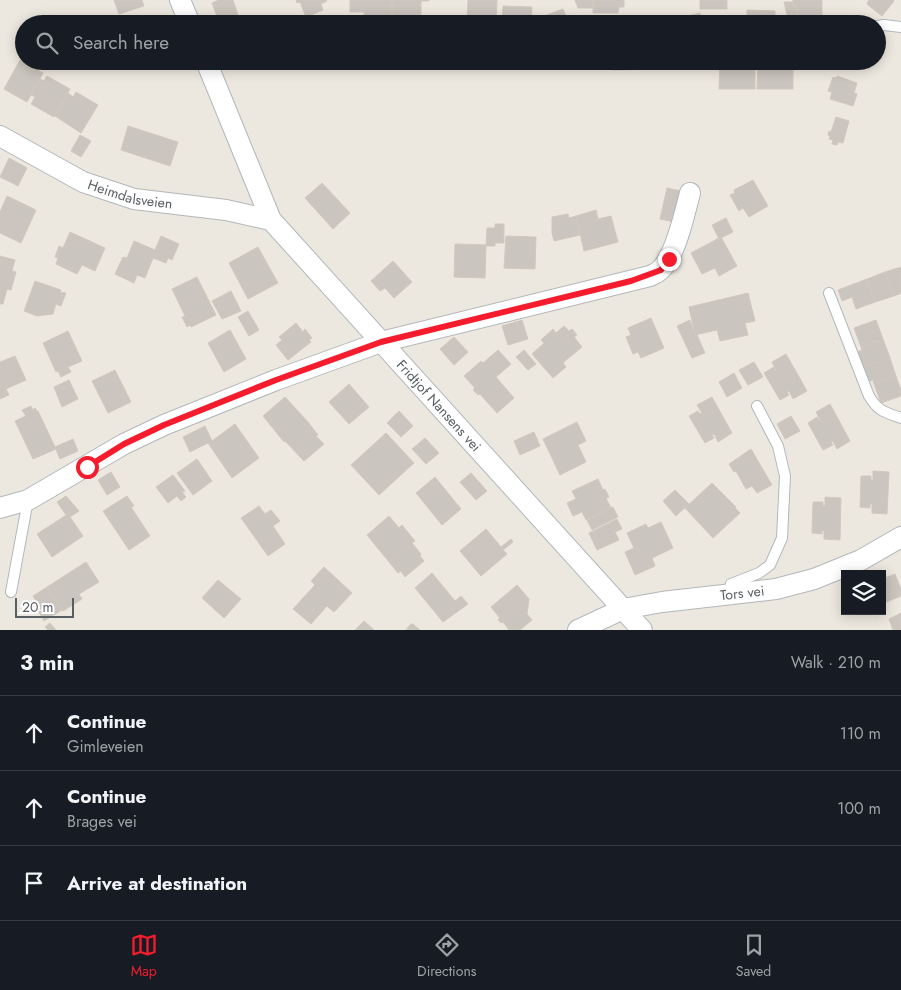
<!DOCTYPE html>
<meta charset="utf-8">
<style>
:root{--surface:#171b24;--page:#20242c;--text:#f1f3f6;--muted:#9ea1a6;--line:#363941;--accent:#f51d2d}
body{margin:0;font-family:Jost,sans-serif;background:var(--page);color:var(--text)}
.controls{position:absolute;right:15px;bottom:15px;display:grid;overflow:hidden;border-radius:0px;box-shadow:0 2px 12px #0003}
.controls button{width:45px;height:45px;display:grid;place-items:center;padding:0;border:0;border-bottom:1px solid var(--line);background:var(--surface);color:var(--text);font:25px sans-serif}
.scale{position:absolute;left:15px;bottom:12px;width:59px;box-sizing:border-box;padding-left:5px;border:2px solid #585e62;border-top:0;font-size:14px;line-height:18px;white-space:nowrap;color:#585e62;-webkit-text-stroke:4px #fff;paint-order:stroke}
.stop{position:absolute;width:15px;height:15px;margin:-11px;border:4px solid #f51d2d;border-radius:50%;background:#fff}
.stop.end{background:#f51d2d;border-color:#fff;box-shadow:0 1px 5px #0008}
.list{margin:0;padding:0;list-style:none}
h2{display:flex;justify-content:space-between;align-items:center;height:65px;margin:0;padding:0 20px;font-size:21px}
h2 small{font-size:16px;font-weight:400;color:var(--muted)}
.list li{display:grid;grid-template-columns:32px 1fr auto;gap:15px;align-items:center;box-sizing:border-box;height:75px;padding:0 20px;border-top:1px solid var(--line)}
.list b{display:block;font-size:19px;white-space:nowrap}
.list p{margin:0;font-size:16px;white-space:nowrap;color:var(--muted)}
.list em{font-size:16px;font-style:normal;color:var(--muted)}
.icon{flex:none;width:28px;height:28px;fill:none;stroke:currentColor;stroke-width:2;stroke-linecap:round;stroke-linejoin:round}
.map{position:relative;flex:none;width:901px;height:630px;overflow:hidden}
.search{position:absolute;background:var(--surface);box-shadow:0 2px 12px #0003;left:15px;right:15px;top:15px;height:55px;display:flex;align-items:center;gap:12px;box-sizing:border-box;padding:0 18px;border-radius:28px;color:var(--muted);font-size:19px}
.sheet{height:290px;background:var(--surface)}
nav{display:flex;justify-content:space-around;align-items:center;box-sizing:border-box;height:70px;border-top:1px solid var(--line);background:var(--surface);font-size:14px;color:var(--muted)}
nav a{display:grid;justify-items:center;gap:2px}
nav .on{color:var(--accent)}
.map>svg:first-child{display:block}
</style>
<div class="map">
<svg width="901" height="630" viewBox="0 0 901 630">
<rect width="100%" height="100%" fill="#ede8df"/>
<path fill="#cac5be" stroke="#d2c8bd" d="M114,0H142L144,6L119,14Z
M219,0H233L238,15L229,18L231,23L220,24L212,3Z
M296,0H326L327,1L321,4L323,10L306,17L300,2L297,3Z
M350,0H392V24H364V12H350Z
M392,0H429V1H421V24H392Z
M468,0H497L496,24H467Z
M575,0H593V8H578Z
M593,0H624V7H619L618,13H593Z
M700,0H727V9H700Z
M793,0H822V18H827V24H797V6H793Z
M869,0H893L894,1L882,16L868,5L867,3Z
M784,2H793V6H797V19H788Z
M503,6L532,7L531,24H502Z
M563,9L569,24H538L536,19Z
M747,10L775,11V24H747Z
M700,13L704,24H690L688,16Z
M20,60L43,73L27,102L4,89Z
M245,61H259L247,66Z
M267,61H279L268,65Z
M289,61H306L291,67Z
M310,61H330V63L314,69Z
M612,61H656V69L612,70Z
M720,61L755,62V89H719Z
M758,62H793V89H757Z
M47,76L70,89L54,117L31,104L35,97L31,95L40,79L44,81Z
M837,76L857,83L854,93L857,94L853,106L830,99L832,92L828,91L833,77L836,78Z
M76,92L98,105L81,133L55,116L68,93L73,97Z
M836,117L849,121L843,143L838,142L837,145L832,144L833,140L829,139L830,136L828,135L829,131L831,132Z
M128,126L178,142L170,166L121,150Z
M80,135L91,141L81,157L71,151Z
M9,158L27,168L18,186L0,177Z
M753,180L768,206L749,217L743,208L739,211L730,195L735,193L734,190Z
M322,183L350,213L333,229L305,198Z
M667,188L685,192L679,223L660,219Z
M7,196L36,210L21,243L0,233V212Z
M596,210L598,219L611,216L618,242L584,251L576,216Z
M568,214L569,218L576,216L580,235L554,241L552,233V217Z
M726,218L733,232L719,239L712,225Z
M495,224H504V243H495V246H486L487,228H495Z
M70,232L105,248L95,271L82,265L77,274L56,264L58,258L55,257L59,246L63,248Z
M161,236L179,244L172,260L168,258L166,263L153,258L145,278L137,275L134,283L115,274L123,257L127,258L134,241L155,250Z
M506,236L536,237L535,269L504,268Z
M721,237L737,266L719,276L715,268L702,274L691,253Z
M455,244L486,245L485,278L454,277Z
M258,247L278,283L248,299L229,263Z
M0,256L15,260L12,271L16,272L11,290L7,289L3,304H0Z
M393,261L412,282L394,298L385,288L380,291L371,281Z
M901,267V293L894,296L885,272Z
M885,272L894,296L875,302L867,279Z
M197,277L216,315L191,327L190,325L187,327L182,317L185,316L172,289Z
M867,279L875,302L856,309L852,297L842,301L838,290Z
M35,281L61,290L60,292L66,293L61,306L56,304L53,314L37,316L24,311Z
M231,291L241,311L222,319L212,301Z
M748,293L755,321L745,323L748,335L720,341L717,330L695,335L689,307Z
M248,311L259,330L249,336L238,317Z
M651,318L664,348L641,358L638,352L633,354L626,337L631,335L628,328Z
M522,320L528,339L508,345L502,326Z
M690,320L695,335H697L705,353L692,358L677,326Z
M876,320L883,339L861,347L854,328Z
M296,323L303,332L305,329L312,338L309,340L311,342L288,360L276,345L282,340L279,337Z
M564,326L569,331L572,329L577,335L574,337L582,347L565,361L563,363L566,367L553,378L532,354L544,343L541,340L553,329L556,333Z
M230,330L246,359L224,372L208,343Z
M68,331L82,361L68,367L71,372L61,377L58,371L56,372L43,343Z
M454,337L468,352L454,365L440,349Z
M883,339L890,358L860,368L855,353L862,350L861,347Z
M498,350L511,364L496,377L514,398L497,413L480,394L478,395L473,390L475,388L464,376L481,361L483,363Z
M524,350L536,364L528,370L516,357Z
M786,354L807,391L793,399L789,391L787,392L789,395L780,400L764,373L774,367L775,371L776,370L772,362Z
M15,356L26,380L6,389L9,395L0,399V362Z
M890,358L896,376L874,384L873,380L865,383L860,368Z
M754,362L763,377L748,385L739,370Z
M115,370L131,402L108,413L92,381Z
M734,373L742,388L727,397L719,382Z
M896,376L901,390V396L881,403L874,384Z
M69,380L78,399L62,407L54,387Z
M349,384L369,407L349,424L329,402Z
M285,397L308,422L318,435L316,436L324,444L304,461L285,441L284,442L263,416Z
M712,397L732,433L718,442L714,434L712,435L714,438L705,443L689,416L698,411L700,414L702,413L697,405Z
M830,404L850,441L837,449L833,441L831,442L833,445L823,450L808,423L817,417L819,420H820L816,412Z
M31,406L33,410L35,408L37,411H38L56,449L33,459L15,421L26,416L22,410Z
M399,411L413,426L401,437L387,423Z
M791,416L800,431L785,439L777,424Z
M577,422L586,441L578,445L586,462L560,475L543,439Z
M235,424L259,458L232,478L208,443L190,452L183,437L205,426L212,441Z
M534,432L540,446L520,455L514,441Z
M386,433L414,463L379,495L351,465Z
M425,438L439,453L426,464L412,449Z
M73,439L78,451L60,459L55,447Z
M751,449L772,485L757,493L752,486L746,489L736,471L734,472L729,464Z
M197,459L212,481L193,495L177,473Z
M873,471L889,472L887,514L872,513V504H870V508L860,507L861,476H871V480H873Z
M111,472L120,487L107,495L98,480Z
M471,473L487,491L476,500L460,482Z
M173,475L185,491L182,492L186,497L181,501L177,496L168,503L156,487Z
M435,477L461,509L442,525L416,493Z
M598,479L603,490L605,489L609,497L606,498L611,508L586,520L582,512L573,516L567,503L576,499L572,491Z
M712,483L736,507L735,508L740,513L713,538L685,508Z
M675,490L689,504L676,516L663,501Z
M66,496L79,511L70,517L68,514L66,515L57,502Z
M127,496L134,506L131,507L150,536L129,550L103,511Z
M825,497L841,498L840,540L824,539V531H822V534L812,533L813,502H823V506H825Z
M259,506L265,514L271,510L280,521L273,526L285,544L268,556L241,518Z
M613,507L618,517L592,530L587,520Z
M68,514L83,536L52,557L37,534Z
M389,516L399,528L402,525L415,541L412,543L421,554L420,556L424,561L405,577L401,571L398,573L367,535Z
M617,519L622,529L615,532L619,540L597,550L589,533Z
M661,522L673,548L652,558L655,566L635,575L625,552L634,548L627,533L646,524L648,528Z
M486,529L496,541L470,563L460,551Z
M511,539L513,542L503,550L507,554L481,576L470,563L496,541L501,547Z
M86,562L99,582L79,594L82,599L63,611L47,587Z
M324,567L352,593L334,612L327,606L311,624L293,609L315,585L311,581Z
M432,573L455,601L461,596L468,604L443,622L415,588Z
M895,574L901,589V596L882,604V579Z
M218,580L241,599L224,618L202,598Z
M517,585L529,599L527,614L532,620L520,630H509L503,622L501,623L498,619L500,618L491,607Z
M47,587L62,610L44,621L39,612L42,611L33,596Z
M901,613V630H893L889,619Z
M364,621L374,630H355Z
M50,623L56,630H48L45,627Z
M411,624H413L420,630H406Z"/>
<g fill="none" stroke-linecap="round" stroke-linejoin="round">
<defs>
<path id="lane" d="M877,26L884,25L901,27
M829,293L869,396C878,411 884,412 901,418
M11,592L28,500
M731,595V584L759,573L770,565L782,538L785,476L778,446L757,406"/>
<g id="street">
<path d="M180,0L190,24"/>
<path id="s1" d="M206,61L271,220L642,630"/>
<path id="s2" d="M0,136L83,182L134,199L226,210L271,220"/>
<path d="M0,508L28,500L124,444L164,425L276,380L381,342L650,276C653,274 658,273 660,270C675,258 685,212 690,193"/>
<path id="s3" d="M578,630L623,609L662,602L776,589L814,579L861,560L901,537"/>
</g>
</defs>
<use href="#lane" stroke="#b2b7bb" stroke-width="12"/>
<use href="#street" stroke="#b2b7bb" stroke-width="22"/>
<use href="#lane" stroke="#fff" stroke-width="10"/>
<use href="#street" stroke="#fff" stroke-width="20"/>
</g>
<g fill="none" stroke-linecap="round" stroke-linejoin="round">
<path stroke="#f51d2d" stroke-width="6" d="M87,467L124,444L164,425L276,380L381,342L631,281L661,270L669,259"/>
</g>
<g text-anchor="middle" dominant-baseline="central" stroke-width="4.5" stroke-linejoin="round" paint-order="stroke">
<g font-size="14" fill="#585e62" stroke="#fff">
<text stroke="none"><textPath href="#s2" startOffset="144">Heimdalsveien</textPath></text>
<text stroke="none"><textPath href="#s1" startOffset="422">Fridtjof Nansens vei</textPath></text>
<text stroke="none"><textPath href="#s3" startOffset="170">Tors vei</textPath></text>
</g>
</g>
</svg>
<div class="controls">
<button><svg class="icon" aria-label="layers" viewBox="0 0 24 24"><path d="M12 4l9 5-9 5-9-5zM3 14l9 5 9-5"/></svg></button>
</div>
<div class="scale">20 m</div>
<div class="stop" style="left:87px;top:467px"></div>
<div class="stop end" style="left:669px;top:259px"></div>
<div class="search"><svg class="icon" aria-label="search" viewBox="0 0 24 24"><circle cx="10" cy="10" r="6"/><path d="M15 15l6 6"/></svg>Search here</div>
</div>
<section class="sheet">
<h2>3 min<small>Walk · 210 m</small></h2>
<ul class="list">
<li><svg class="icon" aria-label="ahead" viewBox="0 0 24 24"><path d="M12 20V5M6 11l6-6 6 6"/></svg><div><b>Continue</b><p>Gimleveien</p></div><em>110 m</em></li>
<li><svg class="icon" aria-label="ahead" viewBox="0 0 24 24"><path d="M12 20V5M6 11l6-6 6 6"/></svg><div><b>Continue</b><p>Brages vei</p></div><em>100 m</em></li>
<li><svg class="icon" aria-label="arrive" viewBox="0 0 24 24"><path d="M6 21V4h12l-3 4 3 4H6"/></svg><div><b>Arrive at destination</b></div></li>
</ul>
</section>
<nav>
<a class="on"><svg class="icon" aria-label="map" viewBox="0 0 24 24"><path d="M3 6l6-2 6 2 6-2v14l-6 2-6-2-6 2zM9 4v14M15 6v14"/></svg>Map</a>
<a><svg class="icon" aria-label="directions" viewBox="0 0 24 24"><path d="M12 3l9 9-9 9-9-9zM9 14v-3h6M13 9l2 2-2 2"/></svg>Directions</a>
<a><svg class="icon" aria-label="saved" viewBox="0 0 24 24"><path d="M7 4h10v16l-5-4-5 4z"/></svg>Saved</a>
</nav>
